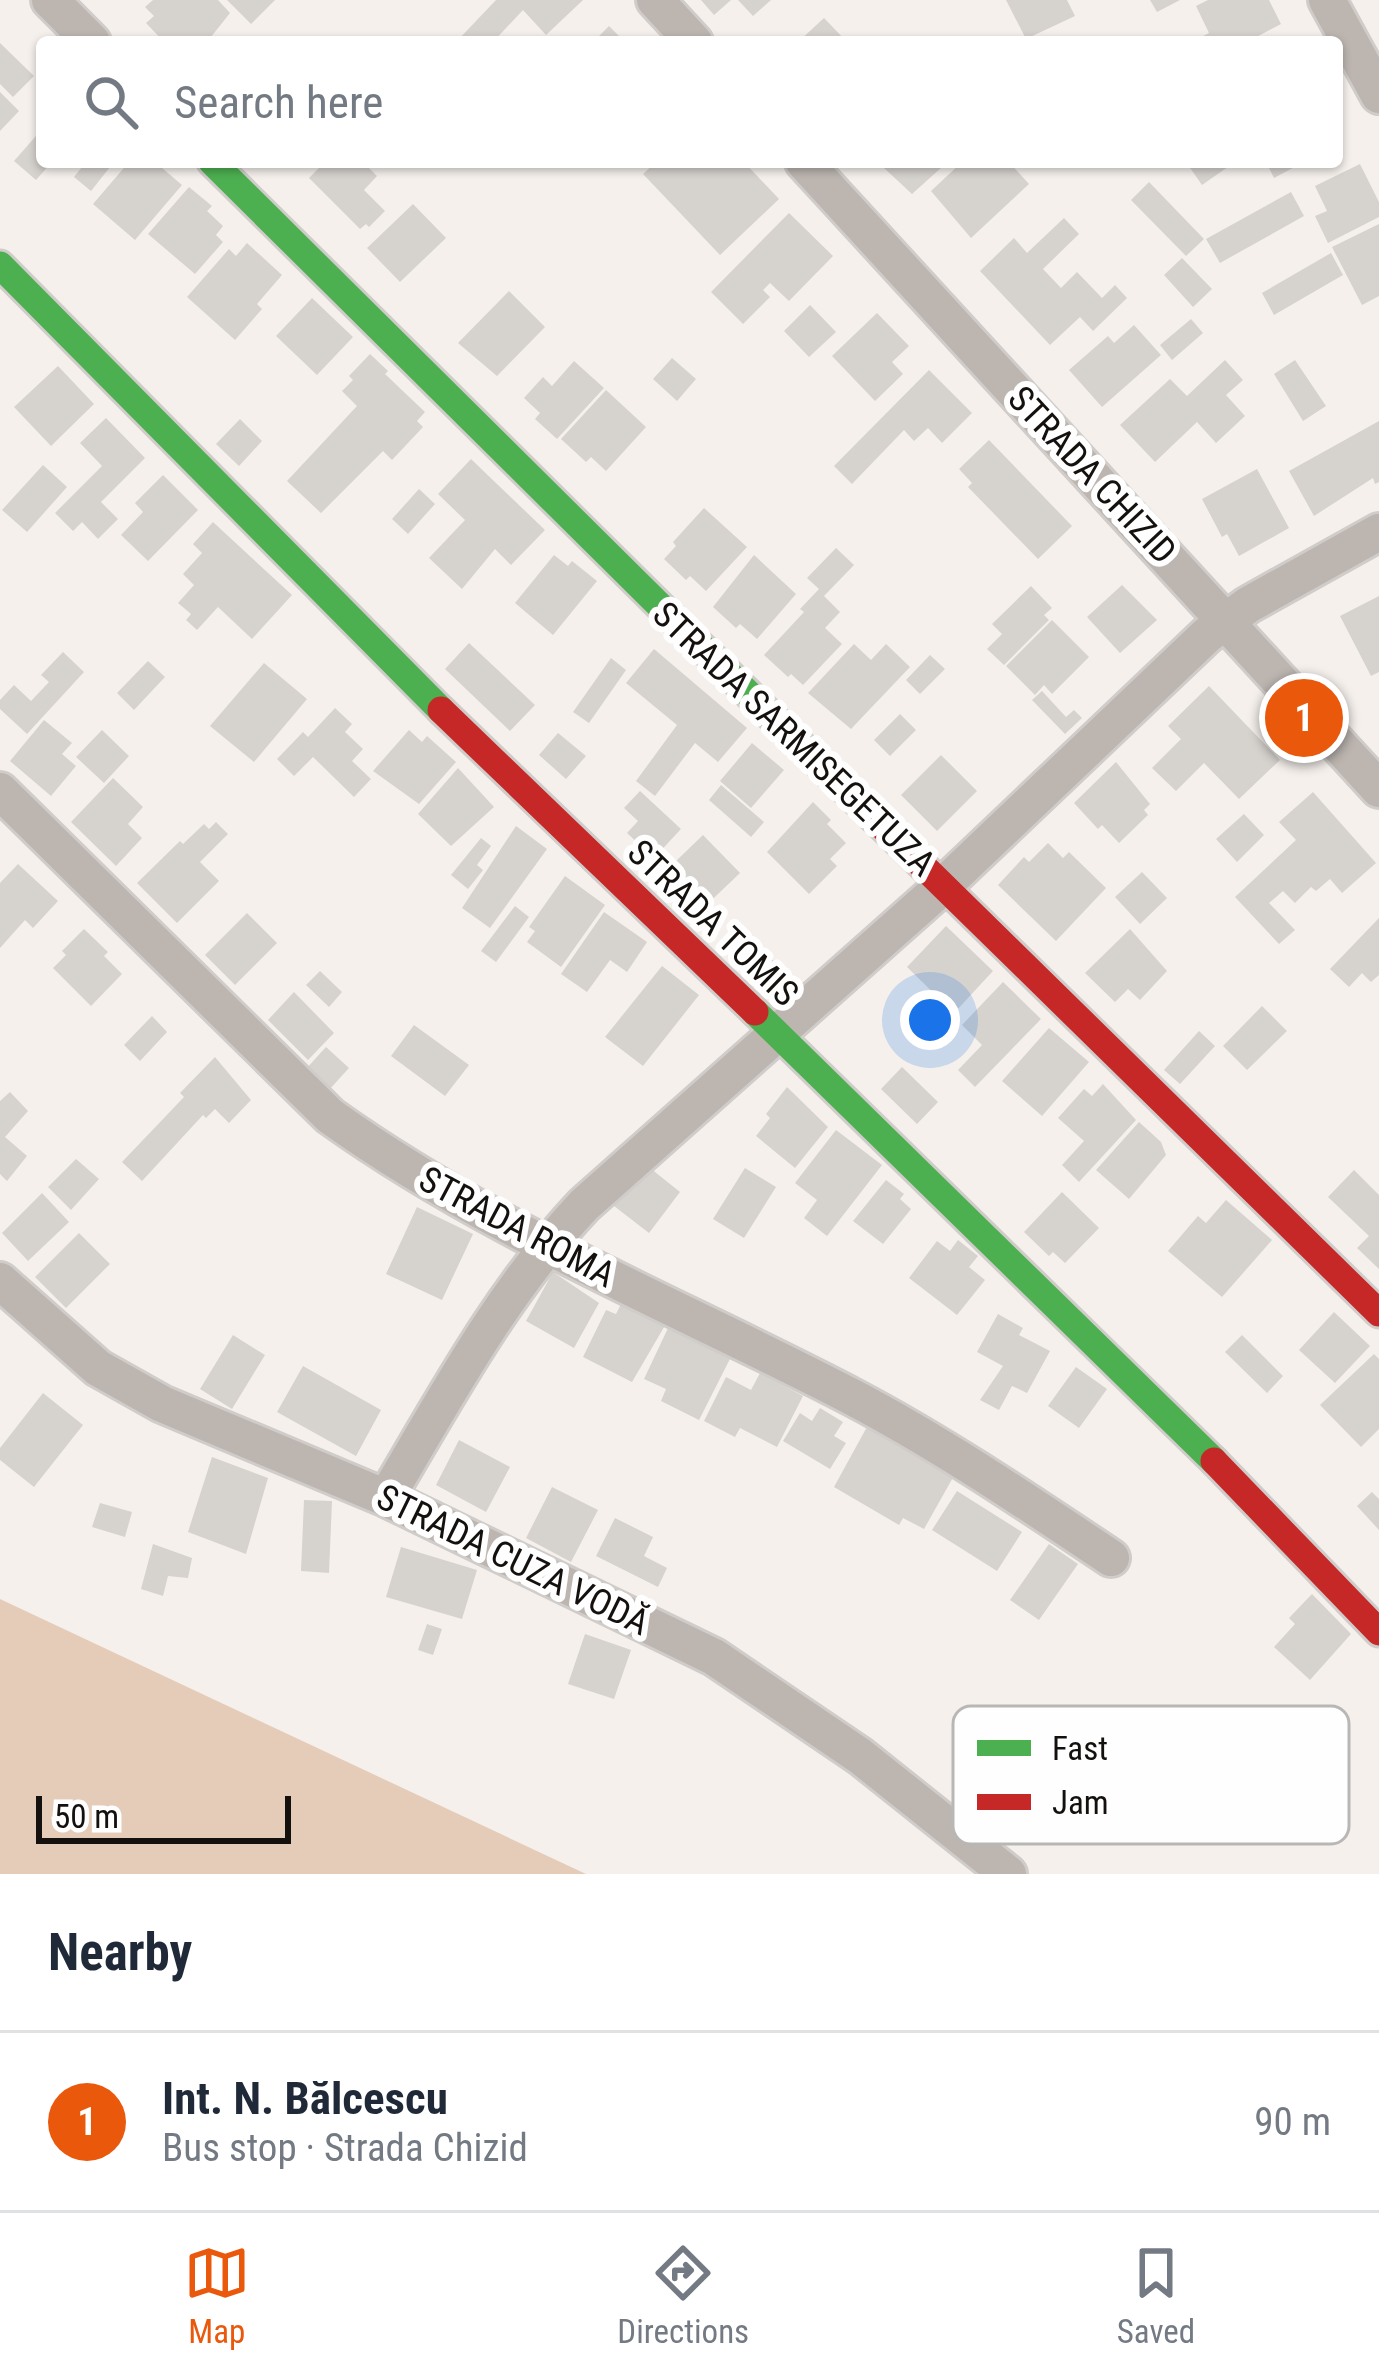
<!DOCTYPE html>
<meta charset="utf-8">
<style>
:root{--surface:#fff;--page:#f6f6f7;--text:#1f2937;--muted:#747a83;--line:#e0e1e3;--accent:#ea580c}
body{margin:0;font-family:"Roboto Condensed",sans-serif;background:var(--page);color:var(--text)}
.scale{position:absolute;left:36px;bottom:30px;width:255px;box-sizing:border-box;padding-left:12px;border:6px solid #13100e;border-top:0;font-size:33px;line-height:42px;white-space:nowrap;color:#13100e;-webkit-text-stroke:9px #fefefe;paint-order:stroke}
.you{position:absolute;left:930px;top:1020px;width:42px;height:42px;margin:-30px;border:9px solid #fff;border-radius:50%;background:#1a73e8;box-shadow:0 0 0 18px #1a73e833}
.badge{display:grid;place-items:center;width:78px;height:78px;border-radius:50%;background:var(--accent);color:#fff;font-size:39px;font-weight:700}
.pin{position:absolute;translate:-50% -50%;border:6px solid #fff;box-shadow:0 3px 12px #0006}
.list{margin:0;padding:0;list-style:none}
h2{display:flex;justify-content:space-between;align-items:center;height:156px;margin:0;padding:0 48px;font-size:51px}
h2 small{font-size:39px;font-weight:400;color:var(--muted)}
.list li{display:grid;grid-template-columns:78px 1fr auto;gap:36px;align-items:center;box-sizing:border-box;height:180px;padding:0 48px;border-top:3px solid var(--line)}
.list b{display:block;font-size:45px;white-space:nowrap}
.list p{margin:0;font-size:39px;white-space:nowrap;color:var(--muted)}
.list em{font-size:39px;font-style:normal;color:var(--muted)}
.icon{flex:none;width:66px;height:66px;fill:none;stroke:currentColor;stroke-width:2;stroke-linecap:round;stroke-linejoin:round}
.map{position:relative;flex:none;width:1379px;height:1874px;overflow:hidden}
.search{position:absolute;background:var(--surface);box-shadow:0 3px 9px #0004;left:36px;right:36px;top:36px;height:132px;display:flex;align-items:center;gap:30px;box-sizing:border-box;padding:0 42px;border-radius:12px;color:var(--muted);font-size:45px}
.sheet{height:336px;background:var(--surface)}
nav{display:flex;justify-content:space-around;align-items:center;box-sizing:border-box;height:168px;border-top:3px solid var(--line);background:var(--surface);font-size:33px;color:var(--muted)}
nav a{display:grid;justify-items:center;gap:6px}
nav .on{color:var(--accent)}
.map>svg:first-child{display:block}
</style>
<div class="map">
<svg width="1379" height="1874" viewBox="0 0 1379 1874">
<rect width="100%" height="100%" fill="#f5f0ec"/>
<path fill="#e5ccb9" d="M0,1599L586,1874H0Z"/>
<path fill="#d6d2ce" d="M153,0H218L230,13L207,42H164L146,23L154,16L145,7Z
M227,0H275L251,24Z
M496,0H583L546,35L523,10L493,42H456Z
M701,0H731L714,15Z
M738,0H771L753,16Z
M1006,0H1067L1075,16L1026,39Z
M1150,0H1180L1157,12Z
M1208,0H1269L1281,24L1247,42H1192L1209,33L1196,6Z
M824,18L847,42H798Z
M609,26L625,42H593Z
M0,43L34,76L13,97L0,84Z
M0,92L19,111L0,131Z
M42,129V162H52L36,180L14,161Z
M86,162H114L91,191L74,177Z
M129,162H155L182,185L135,240L93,204Z
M325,162H363L377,176L364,190L385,211L369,227L366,224L360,229L309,178Z
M656,162H744L779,199L720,255L643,174Z
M884,162H937L942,167L912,194L884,168Z
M962,162H1009L1029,184L971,238L931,191Z
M1186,162H1235L1202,185Z
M1266,162H1304L1274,178Z
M1360,164L1379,202V217L1328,243L1315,216L1327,211L1315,186Z
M1149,182L1204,239L1186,256L1131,200Z
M189,187L212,206L207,211L223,226L216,235L223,242L195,274L148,234Z
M1291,192L1304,216L1220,263L1206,239Z
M413,204L446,238L400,282L367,248Z
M789,213L833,256L789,301L770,283L763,290L770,297L743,324L711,292Z
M1064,218L1079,234L1043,269L1061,288L1077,272L1102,298L1115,285L1127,298L1093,331L1080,317L1050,345L980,271L1014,238L1027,253Z
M1379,224V296L1362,305L1332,247Z
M247,243L282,275L257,304L262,309L235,340L187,297L229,249L236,256Z
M1331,253L1343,275L1274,315L1262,293Z
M1182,258L1212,289L1193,307L1164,275Z
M509,291L545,327L497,376L458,343Z
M312,298L353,337L317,375L276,336Z
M810,305L836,332L809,357L784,331Z
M877,313L909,346L892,362L903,374L875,401L832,356Z
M1191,319L1203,333L1172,360L1160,345Z
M1134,325L1161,355L1102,407L1069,370L1108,336L1114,343Z
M370,354L388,371L385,374L425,412L417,421L423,427L392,460L383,451L321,513L287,481L357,406L342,391L353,380L349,376Z
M672,358L696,379L677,401L653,379Z
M1225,360L1243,380L1226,395L1245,416L1216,443L1197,422L1155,462L1120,425L1170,379L1187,396Z
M1295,360L1326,406L1303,421L1274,374Z
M574,361L604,388L557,439L535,419L540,413L524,398L543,377L552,386Z
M58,366L94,404L51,446L14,407Z
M929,370L972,413L942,443L928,428L914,441L904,430L852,484L834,466Z
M606,390L646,427L606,471L591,457L586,462L561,439Z
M106,418L145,458L101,502L118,519L98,539L82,522L73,531L55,513L102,466L80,443Z
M240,419L262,441L239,466L216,444Z
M1379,421V482L1375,484L1373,478L1314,516L1289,471Z
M989,440L1072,526L1038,559L968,487L972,483L959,469Z
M471,459L545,530L511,565L495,549L462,589L429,558L465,520L438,494Z
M43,465L67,487L27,532L2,510Z
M1257,469L1289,528L1239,556L1227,534L1222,537L1202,499Z
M163,475L198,510L148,561L121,535L143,512L135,503Z
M419,489L435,504L408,534L392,519Z
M704,508L747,547L706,591L690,576L686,580L664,559L676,546L673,542Z
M213,522L292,595L252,639L218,607L197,630L186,620L191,614L178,603L194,585L183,574L202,553L193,544Z
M836,548L854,565L824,596L840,612L825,628L842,644L803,685L791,674L788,677L764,655L804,612L800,609L819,589L807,578Z
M554,555L568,566L572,561L597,581L553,635L515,603Z
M754,555L796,594L757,639L740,624L736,628L713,607Z
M1122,585L1157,620L1120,653L1087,617Z
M1031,586L1052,608L1044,615L1049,620L1004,665L987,649L1002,634L992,624Z
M1379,596V672L1371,676L1340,616Z
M1052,620L1089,657L1052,694L1044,685L1035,695L1006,666Z
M469,643L535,705L510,731L445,669Z
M854,644L871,660L886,644L910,667L851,729L808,693Z
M654,649L747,728L718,762L695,743L655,796L636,781L677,725L626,683Z
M63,652L84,672L27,734L0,709V700L14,685L31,701L49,682L41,675Z
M930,655L945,669L920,694L906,680Z
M611,658L626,670L589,723L573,712Z
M148,661L165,677L134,710L117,693Z
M264,663L307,699L254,762L210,726Z
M1209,686L1280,760L1239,799L1204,763L1176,791L1152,768L1181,739L1168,726Z
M1042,691L1066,717L1074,710L1082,718L1065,734L1032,700Z
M335,708L352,724L345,732L363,749L352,761L371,779L354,797L313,757L294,776L277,759L303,732L308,737Z
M900,714L916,730L890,756L874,740Z
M44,720L72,743L62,754L76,766L51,796L10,761Z
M102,730L129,756L104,783L76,757Z
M409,730L422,742L427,736L456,762L419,804L373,771Z
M558,733L586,756L566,779L539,755Z
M752,743L784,770L751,808L720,781Z
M941,755L977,791L937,831L901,795Z
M1116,762L1150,804L1144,810L1148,815L1119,843L1102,825L1098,829L1074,803Z
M458,768L494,807L451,846L418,814Z
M113,778L143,807L128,824L142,838L116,866L71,822Z
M721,785L764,822L751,837L709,800Z
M640,791L681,829L654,858L627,833L638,821L624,808Z
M1313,792L1376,863L1342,893L1330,879L1316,891L1311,887L1295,903L1283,891L1269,903L1295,930L1279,944L1235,897L1296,840L1279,822Z
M813,802L831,820L827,824L846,843L830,859L837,866L809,894L767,852Z
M1244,814L1264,835L1237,862L1216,839Z
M216,822L228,834L200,862L219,881L177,923L137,883L180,841L183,844L204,824L209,829Z
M516,826L547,849L490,928L462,908Z
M703,835L740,873L698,913L671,885L685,871L675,862Z
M481,838L491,846L477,865L483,870L468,889L451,875Z
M1048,843L1063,858L1069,852L1106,888L1056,941L998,885L1024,857L1029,862Z
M18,864L58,901L33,928L25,920L0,948V883Z
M1142,872L1167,898L1140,924L1115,897Z
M565,876L605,905L561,967L527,942L535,931L529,927Z
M515,906L529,917L496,962L481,951Z
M604,912L647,942L627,972L610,960L587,992L561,974Z
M247,913L277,943L235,985L205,955Z
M1379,918V975L1371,982L1362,973L1349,987L1330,969Z
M946,926L993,971L954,1013L907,967Z
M84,929L108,952L104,956L122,974L91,1006L53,968L66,955L62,951Z
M1130,929L1167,971L1140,1000L1128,989L1115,1002L1085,973Z
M762,949L785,973L771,987L748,963Z
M662,966L699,995L643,1066L605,1037Z
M320,971L342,992L329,1007L306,985Z
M1003,982L1041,1019L975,1087L958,1070L982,1045L962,1025Z
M294,992L334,1033L308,1060L268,1020Z
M1262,1006L1287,1031L1247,1070L1223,1046Z
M152,1016L167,1032L140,1061L124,1045Z
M414,1025L469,1065L445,1096L391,1056Z
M1049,1028L1089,1062L1042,1116L1002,1081Z
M1199,1031L1215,1046L1180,1084L1164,1070Z
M326,1047L349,1068L328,1091L305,1070Z
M215,1057L251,1100L229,1123L215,1109L206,1118L203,1115L142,1181L122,1162L184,1097L180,1093Z
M902,1067L938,1102L917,1124L881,1089Z
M1103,1084L1136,1120L1079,1182L1062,1165L1084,1141L1058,1118L1084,1089L1092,1096Z
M787,1087L828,1127L795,1168L756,1136L770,1118L766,1114Z
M10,1092L28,1111L5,1137L27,1156L7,1181L0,1174V1101Z
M1139,1122L1161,1142L1166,1155L1129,1199L1096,1170Z
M836,1130L882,1165L827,1236L804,1218L817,1200L795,1183Z
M76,1159L99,1179L71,1210L48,1187Z
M650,1168L680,1192L649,1233L614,1206Z
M745,1168L776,1187L744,1238L713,1219Z
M1354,1170L1379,1195V1269L1357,1248L1369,1236L1328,1197Z
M886,1180L904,1194L900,1199L911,1209L883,1244L853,1221Z
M1062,1192L1099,1228L1065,1263L1053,1252L1049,1256L1024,1232Z
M42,1193L69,1222L28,1261L2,1233Z
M1226,1200L1272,1240L1222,1297L1168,1251L1198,1216L1206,1223Z
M417,1207L473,1234L442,1300L386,1274Z
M79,1233L110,1264L66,1308L35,1277Z
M958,1240L978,1256L969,1267L985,1280L957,1315L909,1278L937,1241L950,1251Z
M553,1272L599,1303L574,1348L526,1321Z
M623,1300L667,1322L632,1382L583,1357L606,1310L616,1314Z
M1334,1312L1370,1346L1335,1383L1299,1350Z
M998,1314L1023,1328L1019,1335L1050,1351L1027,1393L1012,1386L999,1410L980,1400L1003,1366L977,1352Z
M683,1323L735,1349L699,1420L661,1401L666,1389L644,1379L669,1326L679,1331Z
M233,1335L265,1355L232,1409L200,1389Z
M1242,1335L1283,1376L1267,1393L1225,1352Z
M1374,1354L1379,1359V1429L1361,1447L1320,1405Z
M303,1366L381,1410L356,1456L277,1412Z
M1076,1367L1107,1389L1079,1428L1048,1406Z
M760,1373L803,1396L777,1447L740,1428L735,1437L704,1421L726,1377L751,1390Z
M43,1393L83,1425L34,1487L0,1460V1448Z
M820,1408L843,1422L834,1436L846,1443L830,1469L783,1441L800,1413L812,1421Z
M868,1425L955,1474L924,1529L903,1518L899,1525L834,1487Z
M459,1440L510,1467L486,1512L436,1485Z
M212,1457L268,1478L246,1554L188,1532Z
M552,1487L598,1510L571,1562L526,1538Z
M957,1491L1022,1532L997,1571L932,1530Z
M1372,1492L1379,1499V1530L1357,1506Z
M304,1500L332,1501L329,1573L301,1571Z
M100,1503L132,1512L125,1537L92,1527Z
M615,1518L653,1537L644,1556L667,1568L658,1587L596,1556Z
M153,1544L192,1558L188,1578L168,1576L163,1596L141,1589Z
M1049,1544L1078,1564L1039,1620L1010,1600Z
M401,1547L477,1570L462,1619L386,1597Z
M1312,1594L1351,1634L1310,1680L1274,1647L1295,1624L1289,1618Z
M427,1624L442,1629L433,1655L418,1650Z
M585,1634L631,1650L614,1699L568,1684Z"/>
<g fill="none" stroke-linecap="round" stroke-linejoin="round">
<defs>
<path id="street" d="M50,0L92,42
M655,0L694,42
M1327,0L1379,95
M804,162L1379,789
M0,791L330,1116C492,1232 678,1306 854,1398C943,1445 1027,1502 1111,1558
M0,1281L98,1368L162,1404L386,1498L714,1657L860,1756L1008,1874
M386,1498C447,1395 502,1292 584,1205L943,886L1207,635L1248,605L1379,532"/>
<path id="fast" d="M212,162L875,819
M0,265L441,710
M755,1012L1214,1461"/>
<path id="jam" d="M441,710L755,1012
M875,819L1379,1313
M1214,1461L1379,1632"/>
</defs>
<use href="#street" stroke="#d0ccc9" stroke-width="42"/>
<use href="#fast" stroke="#d0ccc9" stroke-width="33"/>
<use href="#jam" stroke="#d0ccc9" stroke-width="33"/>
<use href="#street" stroke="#bcb5b0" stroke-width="36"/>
<use href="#fast" stroke="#4caf50" stroke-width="27"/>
<use href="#jam" stroke="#c62828" stroke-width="27"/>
</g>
<g text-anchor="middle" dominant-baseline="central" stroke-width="12" stroke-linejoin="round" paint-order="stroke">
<g font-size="36" fill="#13100e" stroke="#fefefe">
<text transform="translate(1092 475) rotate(47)">STRADA CHIZID</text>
<text transform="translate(794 739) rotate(44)">STRADA SARMISEGETUZA</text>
<text transform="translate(713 923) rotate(44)">STRADA TOMIS</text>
<text transform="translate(517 1227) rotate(28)">STRADA ROMA</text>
<text transform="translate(513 1560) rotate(26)">STRADA CUZA VODĂ</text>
</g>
</g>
<rect x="953" y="1706" width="396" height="138" rx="18" fill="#fefefe" stroke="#b8b7b6" stroke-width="3"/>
<rect x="977" y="1740" width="54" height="16" fill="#4caf50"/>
<rect x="977" y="1794" width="54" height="16" fill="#c62828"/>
<g font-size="33" fill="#13100e">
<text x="1052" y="1760">Fast</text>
<text x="1052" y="1814">Jam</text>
</g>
</svg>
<div class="scale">50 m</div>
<div class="you"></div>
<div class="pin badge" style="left:1304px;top:718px">1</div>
<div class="search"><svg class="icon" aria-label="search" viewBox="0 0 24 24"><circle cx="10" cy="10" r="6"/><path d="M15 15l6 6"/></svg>Search here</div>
</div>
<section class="sheet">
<h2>Nearby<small></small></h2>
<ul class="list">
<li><span class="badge">1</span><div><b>Int. N. Bălcescu</b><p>Bus stop · Strada Chizid</p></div><em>90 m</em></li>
</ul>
</section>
<nav>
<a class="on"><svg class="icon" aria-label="map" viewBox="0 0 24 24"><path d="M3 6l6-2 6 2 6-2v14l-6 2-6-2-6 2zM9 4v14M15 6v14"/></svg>Map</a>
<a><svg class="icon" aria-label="directions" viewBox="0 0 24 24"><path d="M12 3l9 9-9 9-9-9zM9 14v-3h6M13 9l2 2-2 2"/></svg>Directions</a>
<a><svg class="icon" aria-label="saved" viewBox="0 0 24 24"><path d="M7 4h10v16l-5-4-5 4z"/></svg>Saved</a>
</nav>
